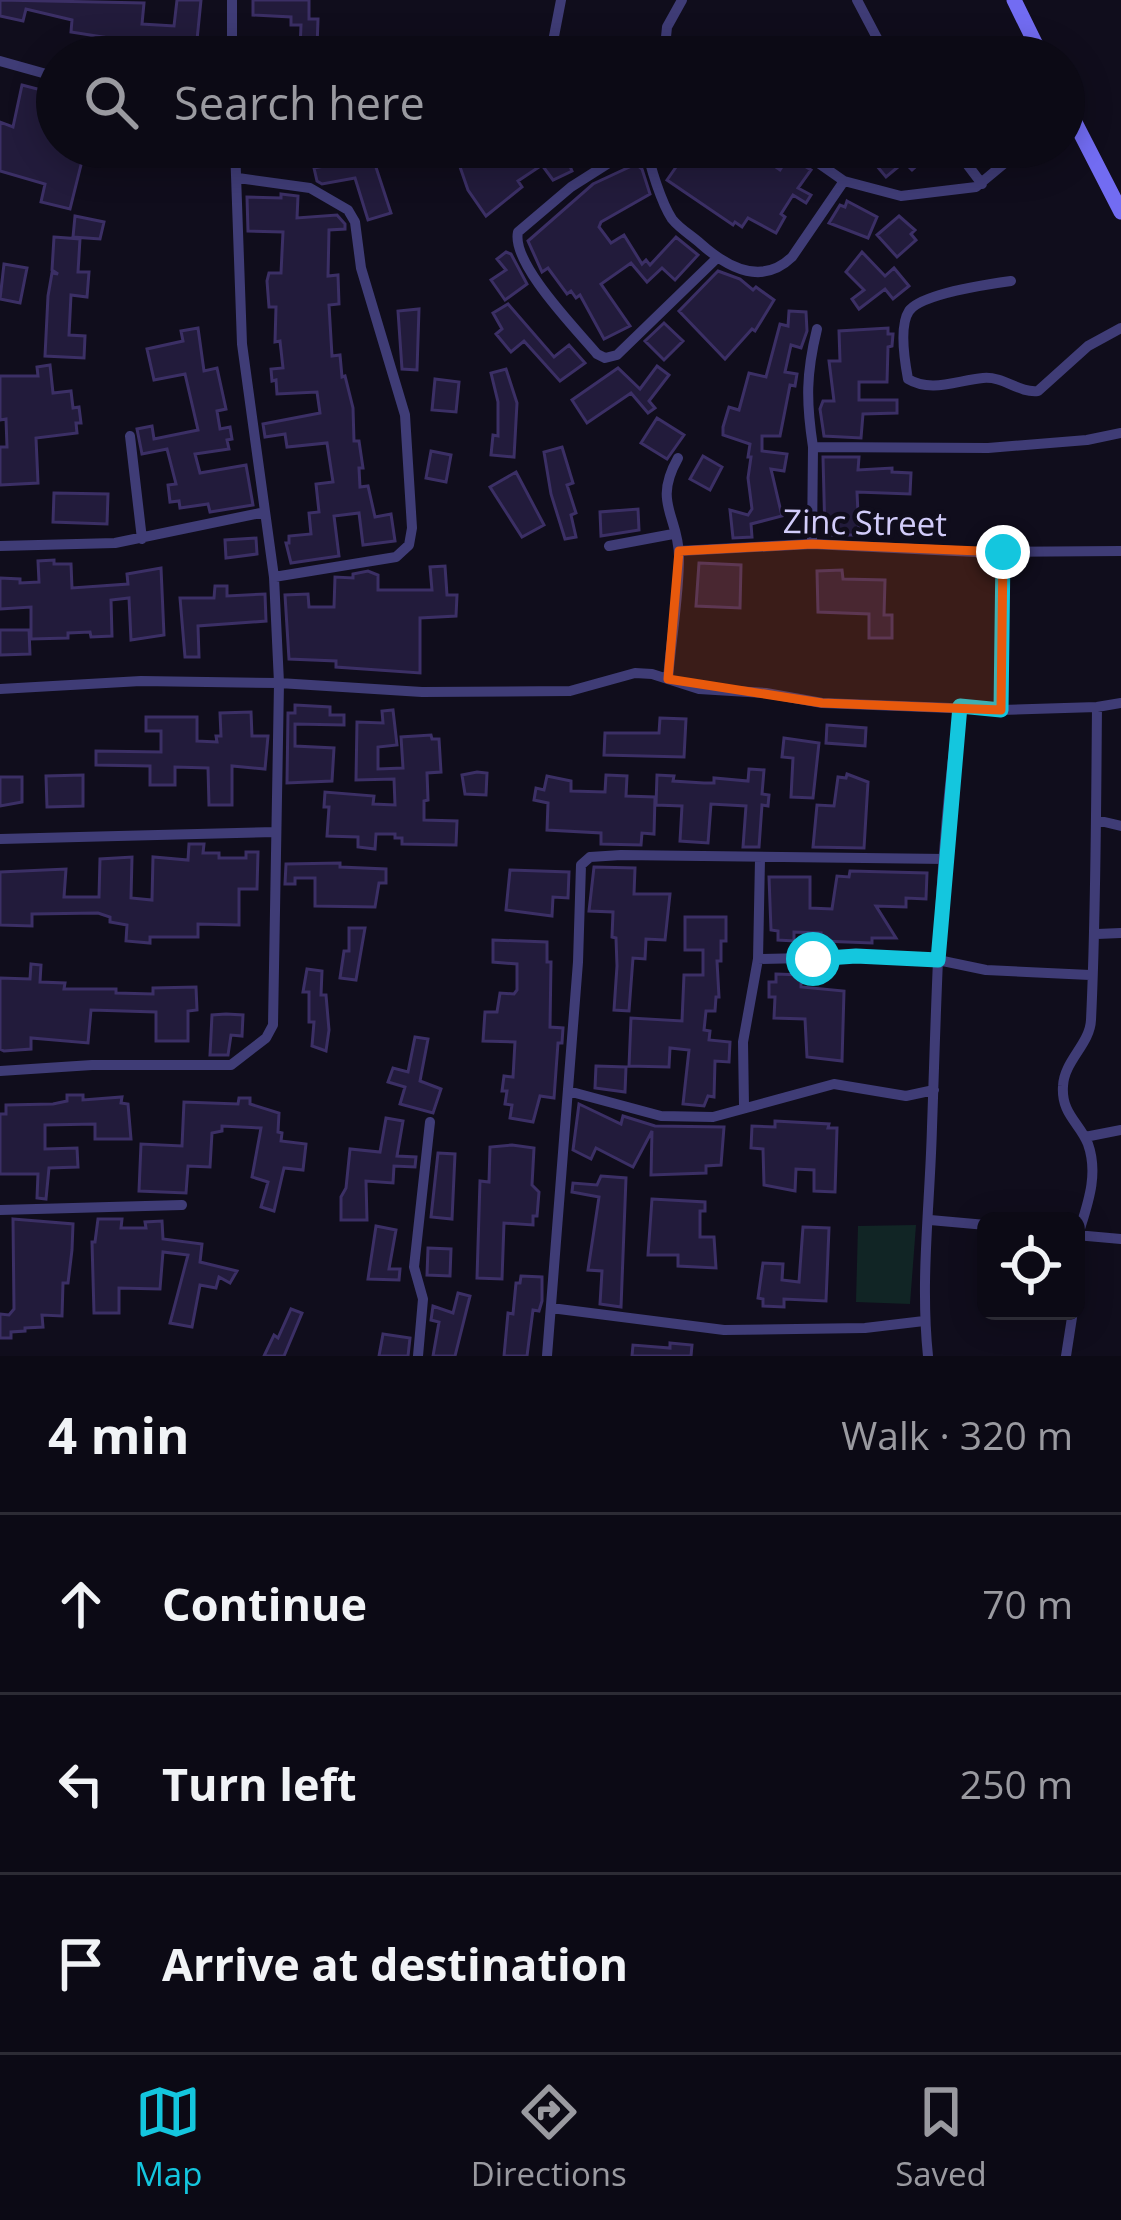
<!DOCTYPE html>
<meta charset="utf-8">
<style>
:root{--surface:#0c0a15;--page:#15131e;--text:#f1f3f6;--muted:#9a9aa0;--line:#2c2b34;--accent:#14c6de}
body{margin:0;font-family:"Open Sans",sans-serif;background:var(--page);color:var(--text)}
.controls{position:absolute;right:36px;bottom:36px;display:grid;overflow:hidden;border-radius:18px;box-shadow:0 6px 30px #0003}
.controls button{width:108px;height:108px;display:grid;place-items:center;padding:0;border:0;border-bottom:3px solid var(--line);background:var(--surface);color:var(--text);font:60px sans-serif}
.stop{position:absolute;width:36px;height:36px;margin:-27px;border:9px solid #14c6de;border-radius:50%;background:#fff}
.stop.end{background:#14c6de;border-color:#fff;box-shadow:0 3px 12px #0008}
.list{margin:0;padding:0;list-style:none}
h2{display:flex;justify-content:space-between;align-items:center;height:156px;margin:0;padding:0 48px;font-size:51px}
h2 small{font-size:39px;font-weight:400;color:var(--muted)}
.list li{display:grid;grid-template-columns:78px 1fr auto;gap:36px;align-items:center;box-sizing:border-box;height:180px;padding:0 48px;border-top:3px solid var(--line)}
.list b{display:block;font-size:45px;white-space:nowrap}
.list em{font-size:39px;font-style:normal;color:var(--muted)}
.icon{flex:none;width:66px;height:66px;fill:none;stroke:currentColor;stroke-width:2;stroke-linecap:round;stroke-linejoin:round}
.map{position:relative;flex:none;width:1121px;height:1356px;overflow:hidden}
.search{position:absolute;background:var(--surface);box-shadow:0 6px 30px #0003;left:36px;right:36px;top:36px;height:132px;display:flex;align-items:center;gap:30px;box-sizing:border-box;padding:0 42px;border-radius:66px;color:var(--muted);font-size:45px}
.sheet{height:696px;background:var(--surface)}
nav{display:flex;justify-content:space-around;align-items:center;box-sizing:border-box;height:168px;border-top:3px solid var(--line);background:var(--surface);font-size:33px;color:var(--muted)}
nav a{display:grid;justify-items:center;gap:6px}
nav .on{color:var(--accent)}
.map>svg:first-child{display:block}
</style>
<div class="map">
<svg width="1121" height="1356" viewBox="0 0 1121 1356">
<rect width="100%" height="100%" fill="#100d1c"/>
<path fill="#112525" d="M916,1225L910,1304L856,1302L858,1226Z"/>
<path fill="#221b3b" stroke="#3b2f65" stroke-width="3" d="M0,0L144,3L142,24L174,26L177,0H201L197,40L189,57L121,54L122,40L71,32L72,20L26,9L23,21L0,16Z
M253,0H309V19H318L317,48L373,44V57H294V51L300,50L301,25H291V17L253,15Z
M482,40L508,50L511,42L541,53L540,57H433L436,43L473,50Z
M22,85L57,94L54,109H57V147H105L102,165L82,161L70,209L41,202L45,184L0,171V122L13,127Z
M331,147H356L357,152L370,149L391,213L368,220L355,178L322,184L317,181L314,168L334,164Z
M499,147H580L566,157L572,171L553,180L542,165L518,181L522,187L486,216L468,190L459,164L470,156L480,162Z
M690,147H713L735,163L744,151L751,156L754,152L780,170L787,159L795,160L811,170L798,188L811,195L806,203L793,195L781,214L785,217L776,233L748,218L742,227L735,222L733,225L667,180Z
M861,147H923L930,154L912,170L904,162L886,177Z
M636,164L642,169L650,194L601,222L599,227L611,243L624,235L642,264L646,260L650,265L676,237L698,255L675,280L662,268L647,282L631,263L601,284L630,326L604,339L580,295L576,298L571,291L567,294L548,268L542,272L528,241L593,184Z
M281,194L298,196L297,218L337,215L345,224V229L329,230L328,276L338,275L339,304L329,305L332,356L340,355L342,377L345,376L353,408L354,441H359L363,468H359L360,487L368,486L375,517L391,514L395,541L363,545L359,513L334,516L339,556L291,563L286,543H289V536L311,534L309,513L319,512L316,484L333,482L327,443L287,447L285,434L265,437L263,424L320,413L317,392L277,394L276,380L272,381L271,369L283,368L280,341L275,342L276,307H269L267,281L269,273H281L283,232L248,231L247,197L281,198Z
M847,201L877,217L868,238L829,223L840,205L845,207Z
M75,216L104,222L100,239L73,237Z
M899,216L915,230L911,234L916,240L897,257L877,235Z
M54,237L80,239L78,272H89L87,297L71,295L69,335L85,336L84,358L45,356L48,296L52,273L58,274L52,270Z
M506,252L511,254L527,284L505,300L491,280L506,270L497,259Z
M862,252L885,276L894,268L909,286L893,299L885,289L859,309L852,299L864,290L846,272Z
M4,264L27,268L20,303L0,299Z
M718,271L740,279L753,290L756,287L774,300L755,331L752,329L725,359L679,311Z
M508,304L554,357L569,345L585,363L560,381L524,341L511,352L496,334L502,329L493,313Z
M419,309L417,370L402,369L398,311Z
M789,311L806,312L807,331L801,348L791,345L785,372L797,374L795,386L790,385L780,436H762V451L787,454L784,471L771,469L782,516L751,524L752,537L733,538L730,510L748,515L752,509L748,478L751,457H748L750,444L723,435V427L729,407L739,410L749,373L766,377L780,324L788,326Z
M664,323L683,341L664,360L645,341Z
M198,328L204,371L217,368L226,409L217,411L220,429L230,427L232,439L227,440L229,449L195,454L200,473L246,465L253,505L210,512L208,504L180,508L179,501L170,502L168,485L176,484L167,449L142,454L137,429L152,426L154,439L198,430L185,374L154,380L147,349L183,341L181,331Z
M888,328V334H893L892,346L888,347L887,382H859V400H897V413L863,414L861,438L824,436L820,409L823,401H834L829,361H840L839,331Z
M50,365L53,393L71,391L73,408L79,407L81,423H76L77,433L36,438L38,483L0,485V447H7L6,419L0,420V376H38L37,367Z
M657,366L669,375L649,401L655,408L648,413L631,393L587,423L572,400L618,368L640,389Z
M506,369L517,403L514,457L491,455L493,435L498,436V402L491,373Z
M435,379L459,382L456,412L432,410Z
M657,418L684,435L667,459L641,443Z
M562,447L573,483L567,485L576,513L571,515L576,537L565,539L551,494L544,452Z
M431,451L451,455L446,482L426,478Z
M703,456L722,467L710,490L690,479Z
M823,457H859L858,470L892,468V472L911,473L910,494L857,492L859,535H825Z
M516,472L544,525L522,537L490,487Z
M54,493L108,494L107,524L53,522Z
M638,509L639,530L601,536L600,512Z
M256,538L257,554L226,558L225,540Z
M54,560V564H71L72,588L128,584L127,574L161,568L164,635L131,640L129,598L111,600L112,636L91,637L90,632L68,633V638L31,639V607L0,609V578L20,579V583L39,582L38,561Z
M699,563L741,565L740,608L696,606Z
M445,566L447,595H457L456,616L420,618V673L336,667V661L289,659L285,595L308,594L309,607H334L335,577L353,578V574L368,571L378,575V590H432L430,567Z
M842,570L843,579L885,580L884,615H892V638H869V614L818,612L817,571Z
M215,586H227V596L265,594L266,621L198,626L199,657H185L180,598H214Z
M0,630H29L30,654L0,655Z
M295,705L330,707V715H344V725L295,724V746L334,748L332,781L287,783L288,713H295Z
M393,710L397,745L378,747V769L403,768L401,737L431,735L432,739H439L441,772L427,773L428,800L424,801V820L457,821L456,845L402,844V838H395V834H376L375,849L358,847V837L327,836L329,807H324L325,792L374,796L373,804L395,805L394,779L356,780L357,722L383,723L382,711Z
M251,712L252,736H268L265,769L232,766V805H209L208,768L175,767V785H150V766L96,765V751L161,752V731H146V717H197V741L217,742L216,736H221L220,713Z
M660,718L686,719L684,757L604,755L605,733H659Z
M827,725L866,728L865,746L826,743Z
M784,738L819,743L813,798L791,797L793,758L782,757Z
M749,769L764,770L762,794L769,795L768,806L762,805L759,847H743L746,806L711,804L708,843L680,841L682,806L656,805L657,775L674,776L673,781L704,783H714V778L748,781Z
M477,772L487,773L486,795L465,794L462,775Z
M847,774L868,782L864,848L813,847L817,805L834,806L838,777L846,778Z
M83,775V806L47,807L46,776Z
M606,775L627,776L626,796L655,797L654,834L642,833L641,845L601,844V833L547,830L548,803L534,800L536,788L544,790L547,776L571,781V791L605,792Z
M0,777H22V802L0,806Z
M189,844H204L203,853H219V858H246V852H258L257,889H239V925L198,924V937H150V943L126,941L127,925L110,922V917L98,913L32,914V926L0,925V872L66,869L64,897H99L100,859L132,857L131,898L152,900L153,857L188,860Z
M340,863V867L386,869V883H379L375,907L315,906V878H295V884H285L286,864Z
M594,867L635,868L634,894H670L665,940L646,939L645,959L633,958L629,1011L614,1010L617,966L616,938L612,937L613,912L589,911Z
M510,870L569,872L568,898L553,897L552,916L506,910Z
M850,871L927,873L926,899L906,898V907L876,906L896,938H872V943L821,941V933L794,932V941L778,940V931L771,930L769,877H810V908L832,909L837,876L849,877Z
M685,917H726V941H721V961H717L719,997H716L715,1011H706L704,1030L710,1031L709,1040L730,1042L729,1062L715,1061L714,1097L708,1096L704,1106L683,1104L689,1050L670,1048L669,1067L629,1066L631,1018L682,1021L684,975H703V950H685Z
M349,928H365L356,980L340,978L344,951H349Z
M493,940L547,942V962H551L550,1027L563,1028L562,1043H558L554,1098L540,1096L533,1122L510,1118L512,1105L505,1104L507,1091H502L504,1076L513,1077L515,1042L483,1041L485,1012H497L500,993L514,994L517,990V964L493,962Z
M31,964L41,965L40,982L65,983L64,989H116V993L153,994V988L196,987L197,1010L188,1011V1041H156V1012L91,1010L88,1043L31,1038V1049L4,1051L0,1049V978L30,979Z
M307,969L322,971L321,995H326L329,1030L326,1051L312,1046L314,1022H309V992H303Z
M776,974L801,975V987L844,991L842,1061L807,1057L805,1019L774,1018L775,997H769V982H776Z
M226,1014L243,1015L242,1036L231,1035L228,1055H210L212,1015Z
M415,1037L428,1039L420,1081L441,1089L433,1113L400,1104L405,1087L388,1082L393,1068L408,1072Z
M596,1066L626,1067L625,1092L595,1088Z
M67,1095H83V1100L122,1097L121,1103L128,1104L131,1139H95V1124L45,1125V1149L77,1148L78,1167L49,1168L46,1199L37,1198L38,1174H0V1114H6V1105L53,1104L67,1101Z
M239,1098H250V1104L279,1113L278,1132L282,1133L281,1141L306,1144L303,1170L284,1168L274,1211L261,1207L268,1182L252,1177L261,1128L222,1126V1131L212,1133L210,1167L188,1166L186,1193L139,1191L141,1144L182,1146L184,1102L238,1104Z
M579,1104L621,1124L623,1116L655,1126L724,1127L721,1165L706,1166V1173L651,1175L652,1131L633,1167L596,1148L591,1159L573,1150Z
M386,1118L403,1121L397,1156L416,1157L415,1167L394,1166L393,1183L366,1181L367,1220H341V1197L346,1188L350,1149L380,1152Z
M775,1121L829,1124L828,1128H837L835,1192L814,1191V1170L796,1169L795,1191L764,1185L763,1149L751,1148L752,1126L775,1127Z
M512,1145L534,1148L532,1185L539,1192L537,1216H533V1225L504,1223L502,1279L477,1278L480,1181L489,1182L490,1147Z
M438,1153L455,1154L452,1219L431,1217Z
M601,1176L626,1178L621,1307L600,1304L602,1271L588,1270L599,1197L572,1192L573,1183L597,1185Z
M652,1199L705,1202V1211H700V1237H714L716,1268L678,1266V1255H648Z
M13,1219L73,1224L72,1250L68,1283H63L62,1316L42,1315L43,1327L25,1328V1331L11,1332V1338H0V1314L9,1315L14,1309Z
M98,1219H122L121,1228H146L145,1222L162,1221L163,1239L202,1244L200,1262L237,1271L230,1283L219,1277L216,1288L200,1285L192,1327L170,1323L188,1255L163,1252L160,1289L119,1288V1313H94L92,1242H95Z
M376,1226L396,1230L389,1269H400L399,1280L368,1279Z
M803,1227L829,1228L826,1301L784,1299V1307L763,1306V1299L758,1298L763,1263L783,1264L782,1280L799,1282Z
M428,1248L451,1249L450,1276L427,1275Z
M521,1276L542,1277V1301L539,1311L533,1310L527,1356H504L508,1313L513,1314L516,1283H520Z
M458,1293L470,1296L455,1356H433L439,1322L431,1320L433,1306L453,1313Z
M291,1309L302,1313L284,1356H264L274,1335L278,1338Z
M383,1334L410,1338L408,1356H379Z
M670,1343L692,1345L691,1356H632L633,1345L670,1348Z"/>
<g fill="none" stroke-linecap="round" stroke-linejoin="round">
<path stroke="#3f3c76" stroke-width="10" d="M857,0L887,57
M232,57V0
M550,57L561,0
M664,57L667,27L682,0
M0,61L57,77
M634,147L571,187L518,232C511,263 576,329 597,354L605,358L617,355L716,259
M647,147C649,165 662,204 672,219C680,229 691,235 701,244C728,268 762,286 792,257L844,181L901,196L976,187L1024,147
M777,147L801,151L844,181
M954,147L982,184
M238,178L310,188L348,210L355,222L361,268L405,415L412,528L409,545L396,557L274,577
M1011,281C989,284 921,294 909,311C899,326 905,363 908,379C931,393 958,380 983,378C1004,376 1018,393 1038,391L1088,346L1121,328
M130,436L142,539
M813,447C806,401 806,374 817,329
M812,544L813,447L988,448L1087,440L1121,433
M0,546L115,543L265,512
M609,546L673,534
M679,551L812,544L976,552L1121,551
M668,679C671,639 679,597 679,557C679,516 652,504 678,458
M0,689L141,681L279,683L422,692L570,691L635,673L652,674L699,689L766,693L822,703L1001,710L1097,707L1121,703
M1001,710L1003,552
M1096,820L1121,826
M0,839L276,832
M1097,934L1121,933
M758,959L892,956L938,960L986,970L1090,975
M0,1071L92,1065H231L266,1038L273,1025L279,683L274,577L242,344L235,147
M568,1091L661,1116L713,1117L834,1084L906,1096L934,1090
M744,1106L743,1042L758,959L760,859
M1085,1137L1121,1130
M0,1210L182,1205
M930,1220L986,1225
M1076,1235L1121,1239
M1076,1242C1085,1210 1100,1178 1088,1144C1080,1123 1061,1114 1063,1086C1064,1061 1090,1044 1091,1020C1096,916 1096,812 1097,707
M1076,1263V1295
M551,1308L724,1330L865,1328L924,1321
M418,1356L423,1299L414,1267L430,1122
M547,1356L578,962L581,865L590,857L621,855L946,859
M928,1356C920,1280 930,1204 932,1127C937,988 939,845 960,706
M1066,1356L1073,1311"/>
<path stroke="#726cf2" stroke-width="15" d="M1014,0L1042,57
M1064,101L1121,212"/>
</g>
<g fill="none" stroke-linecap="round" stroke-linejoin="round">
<path stroke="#14c6de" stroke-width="15" d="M813,959L856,956L938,960L960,706L1001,710L1003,552"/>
</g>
<path fill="#e8590c" fill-opacity="0.2" stroke="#e8590c" stroke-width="9" stroke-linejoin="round" d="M812,544L1003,552L1001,710L822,703L668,679L679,551Z"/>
<g text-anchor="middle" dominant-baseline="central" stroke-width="9" stroke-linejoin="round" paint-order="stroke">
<g font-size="33" fill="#d2ccfa" stroke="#100d1c">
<text transform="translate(865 522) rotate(1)">Zinc Street</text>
</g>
</g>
</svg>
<div class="controls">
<button><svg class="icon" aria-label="locate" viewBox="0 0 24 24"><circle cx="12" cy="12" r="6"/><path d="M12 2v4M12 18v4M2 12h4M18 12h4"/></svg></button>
</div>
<div class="stop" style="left:813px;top:959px"></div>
<div class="stop end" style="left:1003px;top:552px"></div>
<div class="search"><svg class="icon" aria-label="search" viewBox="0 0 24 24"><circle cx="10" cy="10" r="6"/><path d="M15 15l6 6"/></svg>Search here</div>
</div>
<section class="sheet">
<h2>4 min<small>Walk · 320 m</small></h2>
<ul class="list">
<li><svg class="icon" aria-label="ahead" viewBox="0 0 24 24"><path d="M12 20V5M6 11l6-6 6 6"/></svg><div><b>Continue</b></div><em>70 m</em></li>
<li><svg class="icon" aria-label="left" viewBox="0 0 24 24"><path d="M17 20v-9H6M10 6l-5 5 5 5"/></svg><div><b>Turn left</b></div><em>250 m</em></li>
<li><svg class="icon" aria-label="arrive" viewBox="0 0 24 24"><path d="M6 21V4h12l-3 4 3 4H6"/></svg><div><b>Arrive at destination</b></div></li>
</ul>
</section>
<nav>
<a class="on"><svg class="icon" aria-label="map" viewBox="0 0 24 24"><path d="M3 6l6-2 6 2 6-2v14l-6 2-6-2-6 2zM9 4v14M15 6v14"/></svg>Map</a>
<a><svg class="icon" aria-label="directions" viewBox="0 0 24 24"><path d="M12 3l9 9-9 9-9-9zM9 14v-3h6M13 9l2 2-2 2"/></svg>Directions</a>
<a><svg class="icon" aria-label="saved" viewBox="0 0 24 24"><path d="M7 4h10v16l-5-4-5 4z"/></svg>Saved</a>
</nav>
